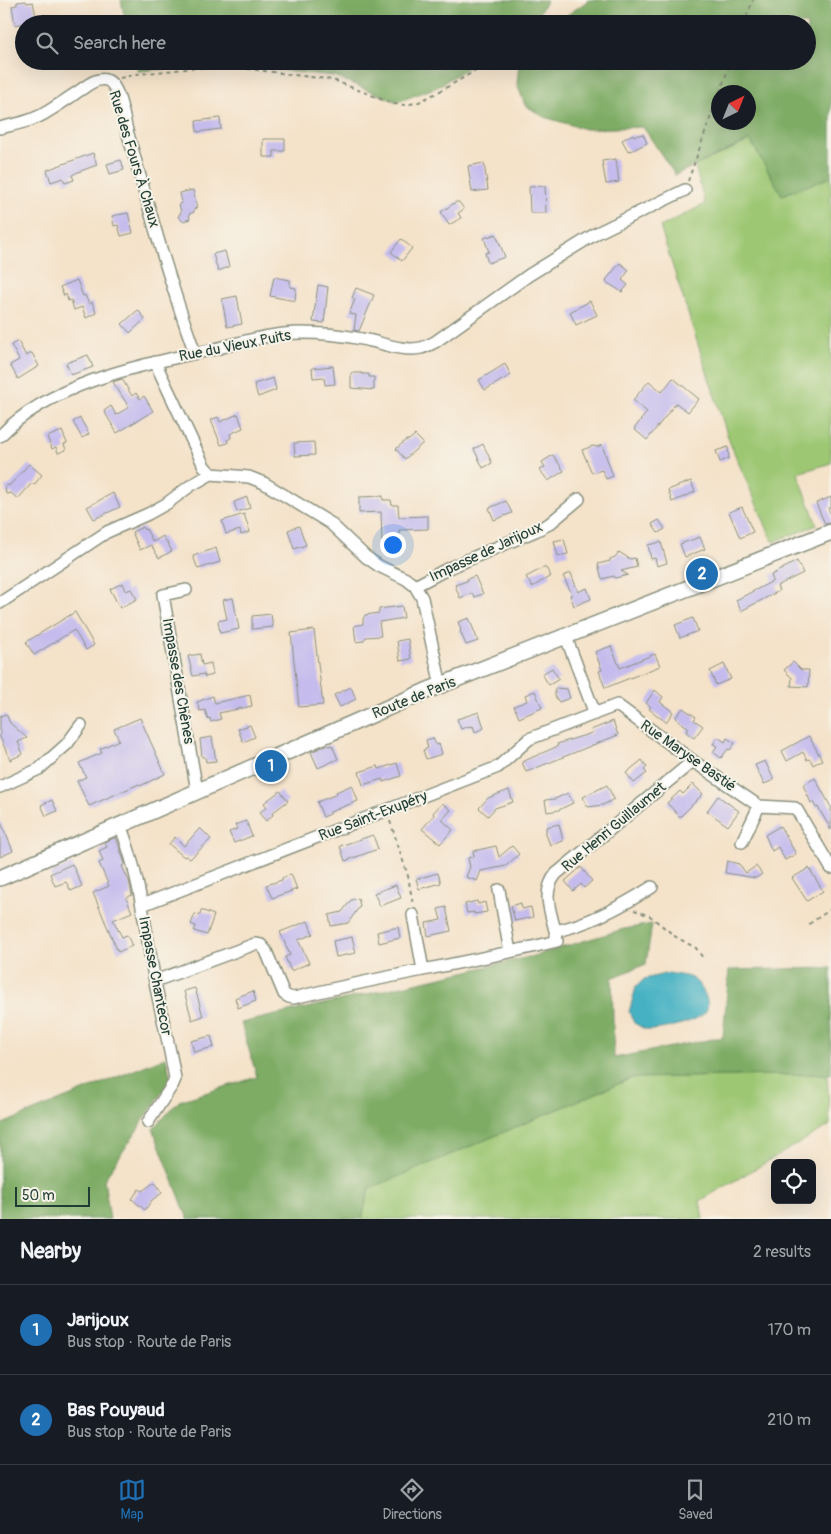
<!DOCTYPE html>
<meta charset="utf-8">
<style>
:root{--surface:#171b24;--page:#20242c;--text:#f1f3f6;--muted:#9ea1a6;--line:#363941;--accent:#1f6fb2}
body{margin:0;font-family:Pangolin,sans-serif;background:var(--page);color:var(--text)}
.controls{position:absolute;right:15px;bottom:15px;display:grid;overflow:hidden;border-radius:8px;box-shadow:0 5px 20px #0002}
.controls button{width:45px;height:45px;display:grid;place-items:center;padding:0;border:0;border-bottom:1px solid var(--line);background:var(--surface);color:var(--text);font:25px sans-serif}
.compass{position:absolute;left:711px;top:85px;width:45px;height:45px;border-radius:50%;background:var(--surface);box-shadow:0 5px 20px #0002;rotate:43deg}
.scale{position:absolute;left:15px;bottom:12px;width:75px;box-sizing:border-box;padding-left:5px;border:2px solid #1f3d34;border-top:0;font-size:14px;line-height:18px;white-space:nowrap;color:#1f3d34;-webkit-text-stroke:4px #f7f3e8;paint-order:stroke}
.you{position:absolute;left:392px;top:544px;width:18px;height:18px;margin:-12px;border:4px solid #fff;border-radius:50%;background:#1a73e8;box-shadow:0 0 0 8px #1a73e833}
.badge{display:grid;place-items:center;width:32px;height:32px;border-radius:50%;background:var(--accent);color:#fff;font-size:16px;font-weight:700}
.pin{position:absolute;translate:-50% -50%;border:2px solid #fff;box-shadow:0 1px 5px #0006}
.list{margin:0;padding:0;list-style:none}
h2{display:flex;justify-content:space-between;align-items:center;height:65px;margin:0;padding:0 20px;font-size:21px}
h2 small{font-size:16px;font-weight:400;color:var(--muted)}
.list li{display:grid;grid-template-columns:32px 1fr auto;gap:15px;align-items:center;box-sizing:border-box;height:90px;padding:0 20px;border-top:1px solid var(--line)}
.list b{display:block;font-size:19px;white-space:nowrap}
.list p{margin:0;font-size:16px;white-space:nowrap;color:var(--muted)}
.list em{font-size:16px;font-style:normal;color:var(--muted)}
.icon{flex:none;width:28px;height:28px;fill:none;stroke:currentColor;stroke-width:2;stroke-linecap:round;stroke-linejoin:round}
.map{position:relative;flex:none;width:831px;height:1219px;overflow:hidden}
.search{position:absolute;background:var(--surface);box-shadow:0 5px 20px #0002;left:15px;right:15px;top:15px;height:55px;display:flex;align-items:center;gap:12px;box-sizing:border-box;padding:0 18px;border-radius:28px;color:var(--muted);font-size:19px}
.sheet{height:245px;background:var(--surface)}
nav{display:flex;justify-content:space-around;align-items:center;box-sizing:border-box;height:70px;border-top:1px solid var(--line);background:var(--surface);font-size:14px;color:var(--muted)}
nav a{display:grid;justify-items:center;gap:2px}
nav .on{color:var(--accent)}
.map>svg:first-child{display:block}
</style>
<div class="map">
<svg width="831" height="1219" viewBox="0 0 831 1219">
<rect width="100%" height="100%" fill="#f7f3e8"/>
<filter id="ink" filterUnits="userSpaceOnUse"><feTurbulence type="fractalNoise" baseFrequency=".02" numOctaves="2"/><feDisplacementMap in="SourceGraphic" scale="10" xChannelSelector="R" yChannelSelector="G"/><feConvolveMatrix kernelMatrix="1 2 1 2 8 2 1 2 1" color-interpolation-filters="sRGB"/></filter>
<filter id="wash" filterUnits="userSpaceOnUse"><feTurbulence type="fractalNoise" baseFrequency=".0096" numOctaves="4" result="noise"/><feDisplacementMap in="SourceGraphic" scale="20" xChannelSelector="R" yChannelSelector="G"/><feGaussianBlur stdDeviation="1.12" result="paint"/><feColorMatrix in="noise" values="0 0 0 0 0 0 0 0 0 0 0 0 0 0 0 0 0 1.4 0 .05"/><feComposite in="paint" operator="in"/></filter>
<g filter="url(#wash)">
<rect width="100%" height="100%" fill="#f4e2c9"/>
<path fill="#9dc773" stroke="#5e8254" d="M751,140L782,195L831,177V463L798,473L817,525L773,542L730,443L660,227L705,204L695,166Z
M827,1074L830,1125L700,1201L703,1219H362L368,1189L632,1078Z"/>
<path fill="#7eac65" stroke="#4e744c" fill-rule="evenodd" d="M121,0H547L539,13L528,24H126Z
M589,0H831V177L782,195L750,140L675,175L643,127L585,129L544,117L525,105L517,84L519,64L521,61H807V24H554ZM748,92V122H718V92Z
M136,61H478L437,87L397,102L334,76L224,64L138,71Z
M652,924L646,964L612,978L614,1058L723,1037L729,970L831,968V1074L632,1078L369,1189L362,1219H188L153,1129L179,1101L257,1077L241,1023L533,956L624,929Z
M166,1057L171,1079L104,1180L110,1219H0V1125Z"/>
<path fill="#45b1c2" stroke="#32777b" d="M669,973C676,975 685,975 692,978C700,983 712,1002 706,1011C701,1021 659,1031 648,1030C644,1029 638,1025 634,1023L629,1012L636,987L644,979Z"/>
<g id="blocks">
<path fill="#c5bced" d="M26,1L27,3L33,2L37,21L15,25L12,6L17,5V2Z
M220,118L221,129L197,132L196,121Z
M633,134L634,136L643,134L647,143L631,151L630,150L628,151L622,140Z
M263,139H285V151H274V157H263Z
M93,153L97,165L78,172L72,175L74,180L65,183L63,178L51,182L47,170Z
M616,159L619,182L606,184L602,161Z
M121,160L124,170L110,174L107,164Z
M484,163L488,190L472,192L468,166Z
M545,186L546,213H530L529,187Z
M193,190L197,208L194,209V212L189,214L190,219L183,221L178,217L181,212L179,204L182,203L180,193Z
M456,202H459L464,209L458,213L461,218L449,225L441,212Z
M128,213L133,233L121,236L118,225L114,226L112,216Z
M496,234L505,257L488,263L485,253L489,252L484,238Z
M401,239L412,248L402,261L391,252Z
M225,251L229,267L218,271L213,254Z
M620,263L629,270L622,280L628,285L622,292L606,282L607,281L606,280Z
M274,277L290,280V287L296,288L295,301L270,296Z
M77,280L83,296L85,295L89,304L92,302L96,313L86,318L82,307L74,310L71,300L68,301L66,294L64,296L60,287Z
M318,285L328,287L324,323L313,322Z
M356,288L374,295L359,331L354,330L356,315L349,314L355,299L352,298Z
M237,296L242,324L227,327L222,299Z
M590,301L597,315L576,325L570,312Z
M138,310L145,319L130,333L122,324Z
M18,341L26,356L32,353L39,366L18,379L10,365L19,360L11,345Z
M88,355L93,367L71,375L66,363Z
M505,364L511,375L485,390L479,380Z
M333,366L335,384L325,385L324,377L313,378L312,368Z
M351,373H362V374H369V377H374V390L351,388Z
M273,378L276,390L258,397L254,384Z
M673,378L699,399L688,412L676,403L647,440L634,429L647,412L633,400L649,381L662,392Z
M122,379L132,396L136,393L140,399L144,396L153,411L117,433L104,411L111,406L116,415L129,407L113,382Z
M238,414L243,428L230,434L231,438L227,440L228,443L221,445L211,420L218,417L220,422Z
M80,418L89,434L82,438L73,422Z
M62,431L67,443L64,444L66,450L58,453L56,447L52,449L47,437Z
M415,435L423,443L405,459L396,449L406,440H409Z
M314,442L315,455L295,456L294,443Z
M483,444L492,463L483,468L474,449Z
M602,445L613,476L606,479L602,470L592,473L582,450L593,446L597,447Z
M728,447L729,458L720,462L716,451Z
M553,455L564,471L548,481L540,470L545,467L542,462Z
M29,464L42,475L34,485L32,483L18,499L11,493L6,494L5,486L10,485Z
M691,481L695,492L672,502L668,490Z
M113,493L120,507L94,519L87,507Z
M383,496V500H391L392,505H398L399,517L428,516V529L399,530L400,540L382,542L381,512L359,513V497Z
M247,497L250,508L237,512L234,502Z
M831,497V507L828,508L831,515V523L825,524L816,503Z
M506,501L512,513L494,520L489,508Z
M742,507L753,532L740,538L729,512Z
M244,514L250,532L241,535L240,530L226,534L222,521Z
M659,520L665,529L658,533L652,524Z
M299,526L306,545L294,549L288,530Z
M143,527L144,530L146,529L153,542L163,536L172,551L159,558L151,545L140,550L132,532Z
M700,537L705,549L685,557L680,544Z
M564,539L568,554L558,556L554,541Z
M661,542L667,563L657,566L655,558L651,559L648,545Z
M216,548L220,562L198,569L193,556Z
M619,552L630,559L635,558L637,567L621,571L628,575L615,578L614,576L602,579L598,564L610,561V559L615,557Z
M797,561L803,573L777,586L779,591L741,611L736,600L773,581L771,575Z
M543,568H546L551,576L532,587L526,577Z
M571,573L578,592L587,588L591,599L574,606L570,595L572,594L563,576Z
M475,576L483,594L474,597L472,593L460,598L455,585L467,581V579Z
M123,583L126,591L131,589L137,599L120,608L110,589Z
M233,598L239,629L220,633L218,621L227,619L223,600Z
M402,606L404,618L379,622L381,636L366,637L363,641L356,642L354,626L363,624V619L365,615L379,613V609Z
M75,612L94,645L86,650L74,630L34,655L26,642Z
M271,614L273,627L252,629V616Z
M469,618L478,641L466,645L460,631L461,630L458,622Z
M693,618L698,631L680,638L675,625Z
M314,630L323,705L299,707L291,633Z
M408,639L411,659L400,661L397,641Z
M611,646L620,668L655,654L660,666L605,688L599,671L602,670L595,652Z
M200,654L202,665L211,663L213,675L205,677L204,674L193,676L188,656Z
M793,662L801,670H809L808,687L791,686L792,678L784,670Z
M724,664L731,679L716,685L710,671Z
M552,668L559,679L549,685L542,674Z
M351,687L356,699L340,707L334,695Z
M555,688L567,689L570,698L559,702L555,696Z
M655,690L663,697L660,702L673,712L666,722L649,709L651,707L646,703Z
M535,691L542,708L519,718L514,706L527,701L525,695Z
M250,695L252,706L219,713L221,719L211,722L210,718L208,719L205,710L200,711L197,702L213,696L215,703Z
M683,708L696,717L694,720L703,726L694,738L686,732L689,728L675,718Z
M479,712L484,728L475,732L473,726L470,727V726L461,729L457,719Z
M6,714L10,723L27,738L18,742L23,754L10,760L0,737V716Z
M140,718L165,774L140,786L139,784L89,806L77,781L86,777L79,763L102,753L100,749L119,740L114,729Z
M613,721L618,735L526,772L522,762L558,746L557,744L592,733L591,730Z
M250,725L255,737L243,742L238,729Z
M809,736L822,760L813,765L810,759L807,760L803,752L787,761L782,751Z
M212,737L216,761L206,762L205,757H202L200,739Z
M718,737L725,742L727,738L735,743L730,750L728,749L721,758L713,752L717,746L713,744Z
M433,738L436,745L439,744L442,754L426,759L423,750L428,748L426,740Z
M327,745L328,746L332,745L338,759L318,768L311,752Z
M642,760L647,767L644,770L647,773L634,783L626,773Z
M765,761L774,780L764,784L755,765Z
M397,763L401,776L383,782L382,779L363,785L359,772L378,766L379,769Z
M815,778L831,807V830L818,807L816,808L813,802L811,803L803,785Z
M693,784L703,794L680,817L667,803L680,791L683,794Z
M352,785L358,801L330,812V814L323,817L317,802L337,794L336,792Z
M607,785L614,799L603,805L588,807L583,797Z
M509,790L513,802L495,808L488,816L479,808L488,798Z
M280,791L288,801L272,813L273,815L266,821L259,813L267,807L264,803Z
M568,793L573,803L559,810L547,812L545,800L555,799Z
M718,796L739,811L728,826L707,811Z
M52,800L57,811L46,816L41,805Z
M442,803L451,810L442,820L453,830L440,844L422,829L434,815L433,813Z
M0,820L13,851L0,857Z
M246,821L252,836L234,843L229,832L237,829L235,825Z
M559,824L563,841L550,845L546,834V827Z
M780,826L796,854L785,860L778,847L772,851L765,835Z
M200,828L211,839L190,859L186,856L184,857L169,844L175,837L184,846Z
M373,835L378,849L345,861L340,846Z
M116,837L125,864L122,866L129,881L132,895L126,898L132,912L113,920L122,937L127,935L132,946L118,952L93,893L109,886L99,863L103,861L99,851L107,847L105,842Z
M496,846L499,857L512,846L519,854L506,866L481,871L477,881L466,877L470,867L468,858L474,856L473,851Z
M727,861L739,864L746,873L756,866L762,874L756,878L725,873Z
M72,864L82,886L71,891L66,882L55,886L50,874Z
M581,867L592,881L584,888L581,884L573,891L565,881Z
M809,868L823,891L807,901L792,878Z
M438,873L441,883L419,889L416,879Z
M291,874L297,889L272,898L266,885L282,880V878Z
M396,885L401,898L380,906L374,893Z
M358,898L360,906L348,923L331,926L329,915L342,912L351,900Z
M477,901L478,904L485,902L487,912L474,914V912L467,913L465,904Z
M521,903L522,909L531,907L533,917L515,921L511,906Z
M446,907L451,931L428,936L426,923L441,920L438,909Z
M201,910L214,915L207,935L194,931L196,926L191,924L195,914L200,915Z
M308,921L313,934L298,940L309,963L291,971L285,957L290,955L280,932Z
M398,927L400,938L379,943L377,932Z
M352,937L356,953L336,957L333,941Z
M195,988L203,1016L192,1020L184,991Z
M253,991L256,1001L238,1008L235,998Z
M211,1036L214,1047L194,1052L191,1041Z
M155,1182L162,1193L152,1200L145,1210L132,1199L139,1189L142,1191Z"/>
</g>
</g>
<g filter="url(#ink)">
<use href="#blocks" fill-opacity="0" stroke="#8a907e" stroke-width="1"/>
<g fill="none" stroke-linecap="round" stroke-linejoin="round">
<defs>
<path id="minor" d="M0,128C16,124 33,121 47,112C59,105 70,97 82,89C89,84 97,78 106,80C120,83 124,122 128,134C149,208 169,281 195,353
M155,362L204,466L211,474L249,477L264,483L330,523L366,557L379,566L406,579L415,586L422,598L441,686
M0,436C53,381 143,365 215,349C243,342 272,333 301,333C321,333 342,335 362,339C380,342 402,352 421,348C426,347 431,344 435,342L529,275L597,233L685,190
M415,586L449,568L535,531L549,524L579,499
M186,590L163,595L197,791
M0,603L107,532L148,514L166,504L190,486L211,474
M566,637L595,714
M0,787L39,769L67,744L81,725
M120,825C140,875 145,929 155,982C161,1014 170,1046 175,1079L173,1084L148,1122
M742,842L759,806
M499,890L510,952
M142,905L498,767L529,739L617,705L693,761L759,806L795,808L797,810L831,868
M413,915L423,970
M556,931C589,924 624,905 652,887
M155,981L255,944L261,945L266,951L284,994L289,997L294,998C381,976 470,963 557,941C554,917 539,895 556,874L693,761"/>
<path id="major" d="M0,878L426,691L831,532"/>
</defs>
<use href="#minor" stroke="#8a907e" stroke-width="14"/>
<use href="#major" stroke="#8a907e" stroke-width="18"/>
<path stroke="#8a907e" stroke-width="2" stroke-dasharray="4 4" stroke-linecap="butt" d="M744,24L753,0
M120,78L138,74L194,68L227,66L333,80L394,104L406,105L419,102L442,90L492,61
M720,92L731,61
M688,181L718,96
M390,821L408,876L413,905
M634,910L650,916L676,937L696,948L703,958
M809,924L831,909"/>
<use href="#minor" stroke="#fff" stroke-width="11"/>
<use href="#major" stroke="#fff" stroke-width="15"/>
</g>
</g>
<g text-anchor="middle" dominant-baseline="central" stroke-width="4" stroke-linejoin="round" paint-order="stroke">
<g font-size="15" fill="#1f3d34" stroke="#f7f3e8">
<text transform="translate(134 159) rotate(73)">Rue des Fours À Chaux</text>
<text transform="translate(235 346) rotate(-11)">Rue du Vieux Puits</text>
<text transform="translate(486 552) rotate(-25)">Impasse de Jarijoux</text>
<text transform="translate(178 681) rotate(80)">Impasse des Chênes</text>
<text transform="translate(414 698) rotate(-22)">Route de Paris</text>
<text transform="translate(688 756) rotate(35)">Rue Maryse Bastié</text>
<text transform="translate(373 816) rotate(-21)">Rue Saint-Exupéry</text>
<text transform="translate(614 827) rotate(-40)">Rue Henri Guillaumet</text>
<text transform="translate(155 976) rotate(79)">Impasse Chantecor</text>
</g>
</g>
</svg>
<div class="controls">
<button><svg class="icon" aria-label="locate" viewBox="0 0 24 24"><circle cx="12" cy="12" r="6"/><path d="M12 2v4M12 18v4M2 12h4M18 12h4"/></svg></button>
</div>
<svg class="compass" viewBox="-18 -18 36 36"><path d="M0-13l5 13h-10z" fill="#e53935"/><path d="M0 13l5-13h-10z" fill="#9ea1a6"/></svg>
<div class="scale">50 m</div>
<div class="you"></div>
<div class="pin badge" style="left:271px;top:766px">1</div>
<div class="pin badge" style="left:702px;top:574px">2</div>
<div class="search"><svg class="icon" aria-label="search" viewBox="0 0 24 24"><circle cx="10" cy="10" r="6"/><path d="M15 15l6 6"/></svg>Search here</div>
</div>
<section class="sheet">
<h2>Nearby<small>2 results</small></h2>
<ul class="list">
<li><span class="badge">1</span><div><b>Jarijoux</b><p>Bus stop · Route de Paris</p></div><em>170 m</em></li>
<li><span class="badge">2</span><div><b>Bas Pouyaud</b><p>Bus stop · Route de Paris</p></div><em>210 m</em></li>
</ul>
</section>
<nav>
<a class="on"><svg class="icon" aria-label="map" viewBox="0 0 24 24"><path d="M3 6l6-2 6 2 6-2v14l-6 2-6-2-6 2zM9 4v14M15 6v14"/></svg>Map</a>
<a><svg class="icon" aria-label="directions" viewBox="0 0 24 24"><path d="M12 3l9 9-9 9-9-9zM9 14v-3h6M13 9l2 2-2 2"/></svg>Directions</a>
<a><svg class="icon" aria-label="saved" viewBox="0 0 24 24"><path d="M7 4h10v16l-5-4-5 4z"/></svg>Saved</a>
</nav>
